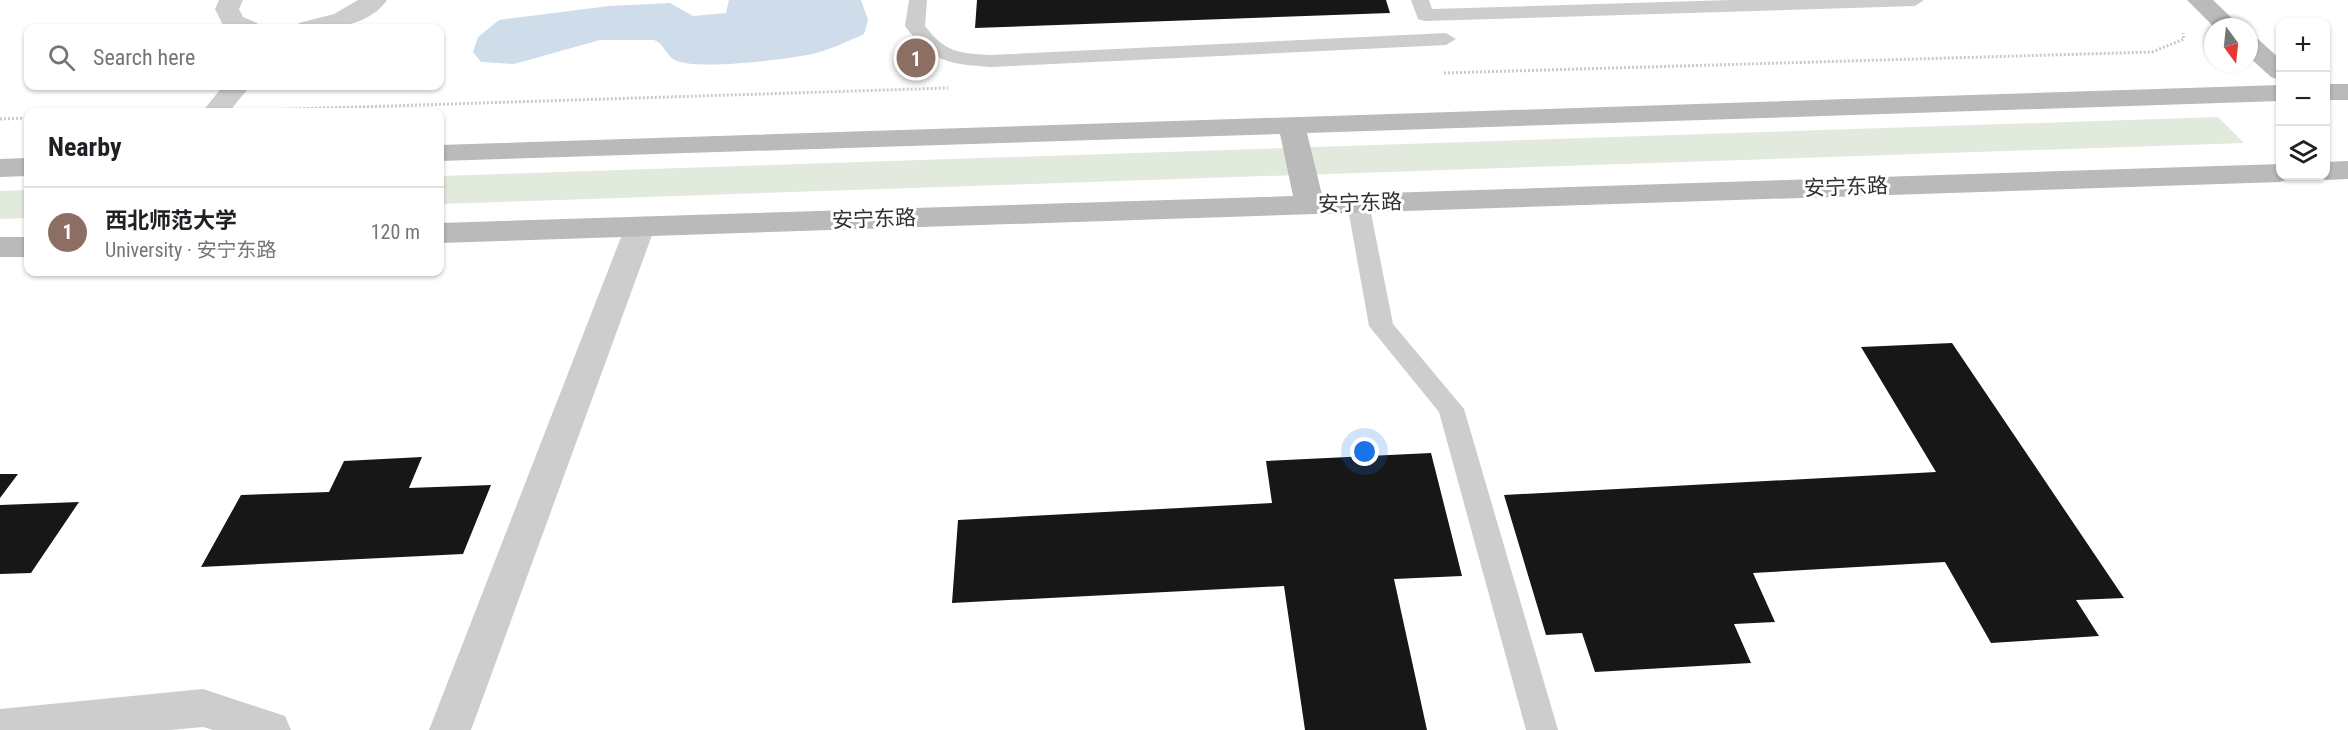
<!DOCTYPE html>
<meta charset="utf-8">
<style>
:root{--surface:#fff;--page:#f2f2f2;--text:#202124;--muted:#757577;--line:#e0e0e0;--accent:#1a73e8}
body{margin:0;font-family:"Roboto Condensed","Noto Sans SC",sans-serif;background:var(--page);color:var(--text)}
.controls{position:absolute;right:18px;top:18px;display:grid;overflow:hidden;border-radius:12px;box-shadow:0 2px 4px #0004}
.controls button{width:54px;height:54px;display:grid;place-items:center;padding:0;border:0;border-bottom:2px solid var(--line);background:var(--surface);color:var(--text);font:30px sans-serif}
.compass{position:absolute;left:2204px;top:18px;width:54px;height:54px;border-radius:50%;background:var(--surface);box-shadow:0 2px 4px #0004;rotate:165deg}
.you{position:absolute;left:1365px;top:452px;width:21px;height:21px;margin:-15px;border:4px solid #fff;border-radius:50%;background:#1a73e8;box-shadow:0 0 0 9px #1a73e833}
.badge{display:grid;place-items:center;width:39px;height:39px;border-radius:50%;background:var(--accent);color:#fff;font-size:20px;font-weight:700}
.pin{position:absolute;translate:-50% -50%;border:3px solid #fff;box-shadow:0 2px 6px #0006}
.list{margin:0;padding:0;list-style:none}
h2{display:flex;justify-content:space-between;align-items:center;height:78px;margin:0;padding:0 24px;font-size:26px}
h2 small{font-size:20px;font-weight:400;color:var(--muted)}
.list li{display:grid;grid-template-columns:39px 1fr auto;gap:18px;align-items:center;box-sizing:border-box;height:90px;padding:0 24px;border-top:2px solid var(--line)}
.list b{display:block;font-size:22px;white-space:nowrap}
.list p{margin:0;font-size:20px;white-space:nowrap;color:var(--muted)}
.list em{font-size:20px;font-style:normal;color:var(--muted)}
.icon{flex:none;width:33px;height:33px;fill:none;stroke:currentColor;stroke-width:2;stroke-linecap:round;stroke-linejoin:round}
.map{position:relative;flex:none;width:2348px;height:730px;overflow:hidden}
.search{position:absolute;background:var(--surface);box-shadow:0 2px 4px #0004;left:24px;top:24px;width:420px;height:66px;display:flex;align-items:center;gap:15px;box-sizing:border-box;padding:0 21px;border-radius:12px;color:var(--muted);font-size:22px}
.panel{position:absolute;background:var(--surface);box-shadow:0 2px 4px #0004;left:24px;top:108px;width:420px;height:168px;border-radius:12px}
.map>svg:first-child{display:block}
</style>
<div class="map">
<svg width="2348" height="730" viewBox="0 0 2348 730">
<rect width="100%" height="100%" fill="#fff"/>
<path fill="#e2e9dd" d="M2218,117L2244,143L440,204V176Z
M28,190V218L0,219V191Z"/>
<path fill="#cfdce9" d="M729,0H861L868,20L864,34C848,41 832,49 816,53C793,59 691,72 673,59C665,53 664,44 654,40H600L514,64L481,62L473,52L478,37L499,20L609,6L670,3L693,16L726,13Z"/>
<path fill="#171717" d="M977,0H1386L1390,13L975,28Z
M1952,343L2124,598L2076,600L2099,636L1991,643L1945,562L1753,573L1775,622L1734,624L1751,663L1595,672L1582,633L1546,635L1504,495L1936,472L1861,347Z
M1431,453L1462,576L1394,579L1427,730H1305L1284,586L952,603L958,520L1272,503L1266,461Z
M422,457L409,488L491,485L463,554L201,567L241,495L329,492L344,461Z
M0,474H18L0,498Z
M79,502L31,573L0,574V505Z"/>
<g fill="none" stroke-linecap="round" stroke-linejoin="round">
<path stroke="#cacaca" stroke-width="3" stroke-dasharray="2 2" stroke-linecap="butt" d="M1444,73L2152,52L2184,39L2183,33
M263,110L948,88
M0,119L28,118"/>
<path fill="#cdcdcd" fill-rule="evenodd" d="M909,0H927L925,26C946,53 958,53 991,55L1446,33L1456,39L1446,45L991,67C949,64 931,62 905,26Z
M1411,0H1429L1432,9L1731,0H1924L1915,6L1425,21L1418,19Z
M1358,196L1366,198L1369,203L1393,324L1464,409L1558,730H1526L1439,412L1369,326L1347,203L1350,198Z"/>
<path fill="#cdcdcd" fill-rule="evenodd" d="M219,0H243L239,9L243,17L257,23L260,28L224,27L215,9Z
M358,0H387C369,27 325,31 296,28L299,23L334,14Z
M223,86H250L229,112H202Z
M640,217L650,220L655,227L471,730H429L625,227L630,220Z
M203,689L285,716L291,730H213L203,727L170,730H0V709Z"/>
<path fill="#bababa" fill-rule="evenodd" d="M2187,0H2213L2241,27H2214Z
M2249,36L2258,39L2280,59V80L2271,77L2249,57Z
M2326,84H2348V100H2326Z
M2280,85V101L1307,133L1322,195L2280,164V176H2292L2290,179L2280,182L440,243V223L1293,196L1280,134L440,161V145Z
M28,158V176L0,177V159Z
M2348,161V179L2326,180L2315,176H2326V162Z
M0,237H28V257H0Z"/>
</g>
<g text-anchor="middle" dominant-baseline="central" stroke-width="6" stroke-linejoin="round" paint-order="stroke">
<g font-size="21" fill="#303030" stroke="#fff">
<text transform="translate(1846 187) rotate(-2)">安宁东路</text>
<text transform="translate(1360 203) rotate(-2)">安宁东路</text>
<text transform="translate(874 219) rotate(-2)">安宁东路</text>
</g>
</g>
</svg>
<div class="controls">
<button>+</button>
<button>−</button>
<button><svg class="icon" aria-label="layers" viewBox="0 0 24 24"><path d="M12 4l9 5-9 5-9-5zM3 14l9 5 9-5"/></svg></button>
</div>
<svg class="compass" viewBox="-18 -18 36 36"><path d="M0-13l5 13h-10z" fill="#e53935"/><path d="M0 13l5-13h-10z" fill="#757577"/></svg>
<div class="you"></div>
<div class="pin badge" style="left:916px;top:58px;background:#8d6e63">1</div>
<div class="search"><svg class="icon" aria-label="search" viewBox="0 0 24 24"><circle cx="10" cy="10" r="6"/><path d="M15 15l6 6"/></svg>Search here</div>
<section class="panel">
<h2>Nearby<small></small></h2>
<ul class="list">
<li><span class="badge" style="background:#8d6e63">1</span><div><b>西北师范大学</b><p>University · 安宁东路</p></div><em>120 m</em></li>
</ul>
</section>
</div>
